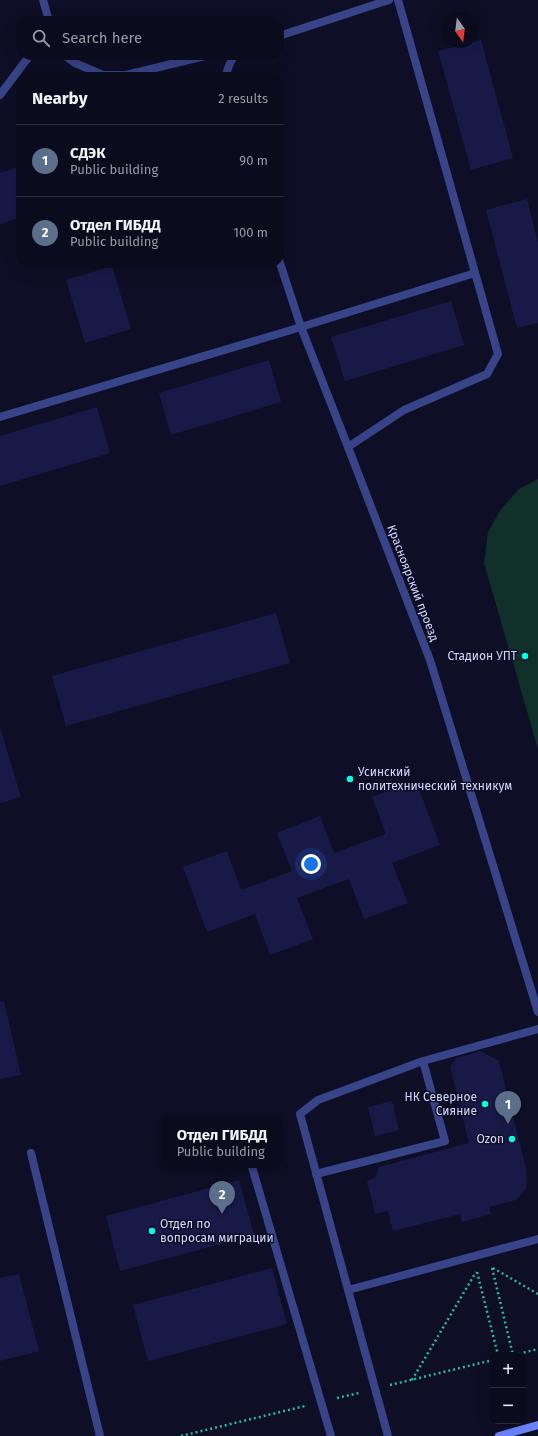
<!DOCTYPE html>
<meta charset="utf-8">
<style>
:root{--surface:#0a0b1c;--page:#181929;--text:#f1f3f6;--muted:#999ba3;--line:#2a2b3b;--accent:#00fee4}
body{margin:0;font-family:"Fira Sans",sans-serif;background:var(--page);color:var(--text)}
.controls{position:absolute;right:12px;bottom:12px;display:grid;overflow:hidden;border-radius:8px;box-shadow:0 4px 16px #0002}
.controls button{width:36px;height:36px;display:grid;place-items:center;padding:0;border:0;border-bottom:1px solid var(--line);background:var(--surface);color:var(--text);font:20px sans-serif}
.compass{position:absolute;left:442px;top:12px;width:36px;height:36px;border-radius:50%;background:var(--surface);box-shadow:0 4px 16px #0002;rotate:166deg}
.you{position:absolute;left:311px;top:864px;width:14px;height:14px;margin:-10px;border:3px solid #fff;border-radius:50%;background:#1a73e8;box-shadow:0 0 0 6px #1a73e833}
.badge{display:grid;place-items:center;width:26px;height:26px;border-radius:50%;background:var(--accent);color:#fff;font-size:13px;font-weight:700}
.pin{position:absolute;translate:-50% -33px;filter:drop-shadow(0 1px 2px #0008)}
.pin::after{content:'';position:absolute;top:21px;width:14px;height:12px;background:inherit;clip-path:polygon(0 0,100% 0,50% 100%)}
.popup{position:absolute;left:162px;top:1116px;width:120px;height:52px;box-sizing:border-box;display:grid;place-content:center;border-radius:8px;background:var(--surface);filter:drop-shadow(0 1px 3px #0005);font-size:13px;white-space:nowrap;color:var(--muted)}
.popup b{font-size:15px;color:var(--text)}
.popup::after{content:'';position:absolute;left:50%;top:100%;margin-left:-8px;border:8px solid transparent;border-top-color:var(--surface)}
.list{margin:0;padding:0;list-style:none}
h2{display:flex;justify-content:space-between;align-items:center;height:52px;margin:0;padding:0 16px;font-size:17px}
h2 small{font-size:13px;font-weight:400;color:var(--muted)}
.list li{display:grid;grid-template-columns:26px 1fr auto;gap:12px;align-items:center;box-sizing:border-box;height:72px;padding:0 16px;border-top:1px solid var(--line)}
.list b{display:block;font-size:15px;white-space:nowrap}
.list p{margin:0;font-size:13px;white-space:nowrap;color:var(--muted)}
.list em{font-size:13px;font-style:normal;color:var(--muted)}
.icon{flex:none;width:22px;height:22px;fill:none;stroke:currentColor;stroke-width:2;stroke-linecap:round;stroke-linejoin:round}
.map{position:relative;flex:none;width:538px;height:1436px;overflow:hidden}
.search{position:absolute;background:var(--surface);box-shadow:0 4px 16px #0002;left:16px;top:16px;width:268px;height:44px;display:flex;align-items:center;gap:10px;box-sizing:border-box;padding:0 14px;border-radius:16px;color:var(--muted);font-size:15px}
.panel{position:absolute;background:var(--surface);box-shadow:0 4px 16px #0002;left:16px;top:72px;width:268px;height:196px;border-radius:16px}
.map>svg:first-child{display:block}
</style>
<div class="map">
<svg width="538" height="1436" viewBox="0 0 538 1436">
<rect width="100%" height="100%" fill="#0e0f26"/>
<path fill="#113029" d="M538,479V749L484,563L488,532L501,509L519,489Z"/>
<path fill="#191948" d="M481,40L513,158L471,170L438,51Z
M21,166V217L0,224V173Z
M527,199L538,243V323L517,328L486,210Z
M112,266L131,329L85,343L66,280Z
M451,301L464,345L345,381L331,337Z
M269,360L281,402L171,435L159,393Z
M97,407L110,453L0,486V436Z
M276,613L290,663L66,726L52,676Z
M0,727L21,797L0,803Z
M416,781L440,845L392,863L408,903L364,919L349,879L297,898L313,939L270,955L255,914L207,932L183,867L227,851L241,890L292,871L277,833L320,816L334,853L386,834L372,797Z
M4,1001L21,1075L0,1079V1002Z
M481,1051L499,1061L526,1168L527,1183L526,1189L516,1200L489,1207L491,1214L462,1222L460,1214L393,1231L388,1211L375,1214L367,1181L375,1178L379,1167L469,1143L450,1066L457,1058Z
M392,1101L399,1130L375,1136L368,1107Z
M239,1180L254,1235L120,1271L106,1216Z
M272,1268L287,1324L148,1361L133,1305Z
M19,1274L39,1351L0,1361V1278Z"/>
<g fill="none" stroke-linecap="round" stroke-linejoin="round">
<path stroke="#2abc96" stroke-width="2.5" stroke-dasharray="2 3" stroke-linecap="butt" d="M492,1268L513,1355
M493,1268L538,1294
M477,1272L498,1355
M514,1355L538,1349
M412,1380L476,1272
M390,1385L493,1360
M337,1398L359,1393
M181,1436L305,1406"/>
<path stroke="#374487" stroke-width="8" d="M43,0L49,21
M64,55L75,63L103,75H126L209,55
M0,95L30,55
M0,417L301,327L475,273
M348,447L404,410L487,374L498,354L398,0
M31,1153L100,1436
M252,1167L331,1436
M316,1174L445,1141L423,1061
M348,1290L538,1239
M388,1436L300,1114L318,1100L423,1061L538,1029"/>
<path stroke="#374487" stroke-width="8" d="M279,36L389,0
M226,77C227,68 230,62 235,55
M279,260L301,327L348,447L430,660L538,1012"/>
<path stroke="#6a85ff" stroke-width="8" d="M499,1436L538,1425"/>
</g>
<g fill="#00fee4" stroke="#0e0f26" stroke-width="1.5">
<circle cx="525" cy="656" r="4"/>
<circle cx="350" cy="779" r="4"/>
<circle cx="485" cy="1104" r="4"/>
<circle cx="512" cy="1139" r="4"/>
<circle cx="152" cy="1231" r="4"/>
</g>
<g text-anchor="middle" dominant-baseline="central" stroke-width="3" stroke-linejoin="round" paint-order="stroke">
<g font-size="12" fill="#d3d7ff" stroke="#0e0f26">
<text transform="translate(413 583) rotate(69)">Красноярский проезд</text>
</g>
<g font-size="12" fill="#d3d7ff" stroke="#0e0f26" text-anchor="end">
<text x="517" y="656">Стадион УПТ</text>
<text x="358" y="772" text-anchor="start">Усинский<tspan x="358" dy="14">политехнический техникум</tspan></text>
<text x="477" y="1097">НК Северное<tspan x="477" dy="14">Сияние</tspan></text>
<text x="504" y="1139">Ozon</text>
<text x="160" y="1224" text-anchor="start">Отдел по<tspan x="160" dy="14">вопросам миграции</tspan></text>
</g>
</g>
</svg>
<div class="controls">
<button>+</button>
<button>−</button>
</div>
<svg class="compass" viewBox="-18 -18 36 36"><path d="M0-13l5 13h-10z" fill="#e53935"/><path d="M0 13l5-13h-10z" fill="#999ba3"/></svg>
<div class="you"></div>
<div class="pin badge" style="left:508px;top:1124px;background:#5c6f8a">1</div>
<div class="pin badge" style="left:222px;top:1214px;background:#5c6f8a">2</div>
<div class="popup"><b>Отдел ГИБДД</b>Public building</div>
<div class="search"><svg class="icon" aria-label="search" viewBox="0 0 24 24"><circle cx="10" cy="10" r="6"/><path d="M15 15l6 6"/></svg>Search here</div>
<section class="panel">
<h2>Nearby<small>2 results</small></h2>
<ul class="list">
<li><span class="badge" style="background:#5c6f8a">1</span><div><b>СДЭК</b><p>Public building</p></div><em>90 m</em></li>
<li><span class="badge" style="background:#5c6f8a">2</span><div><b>Отдел ГИБДД</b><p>Public building</p></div><em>100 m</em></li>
</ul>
</section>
</div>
